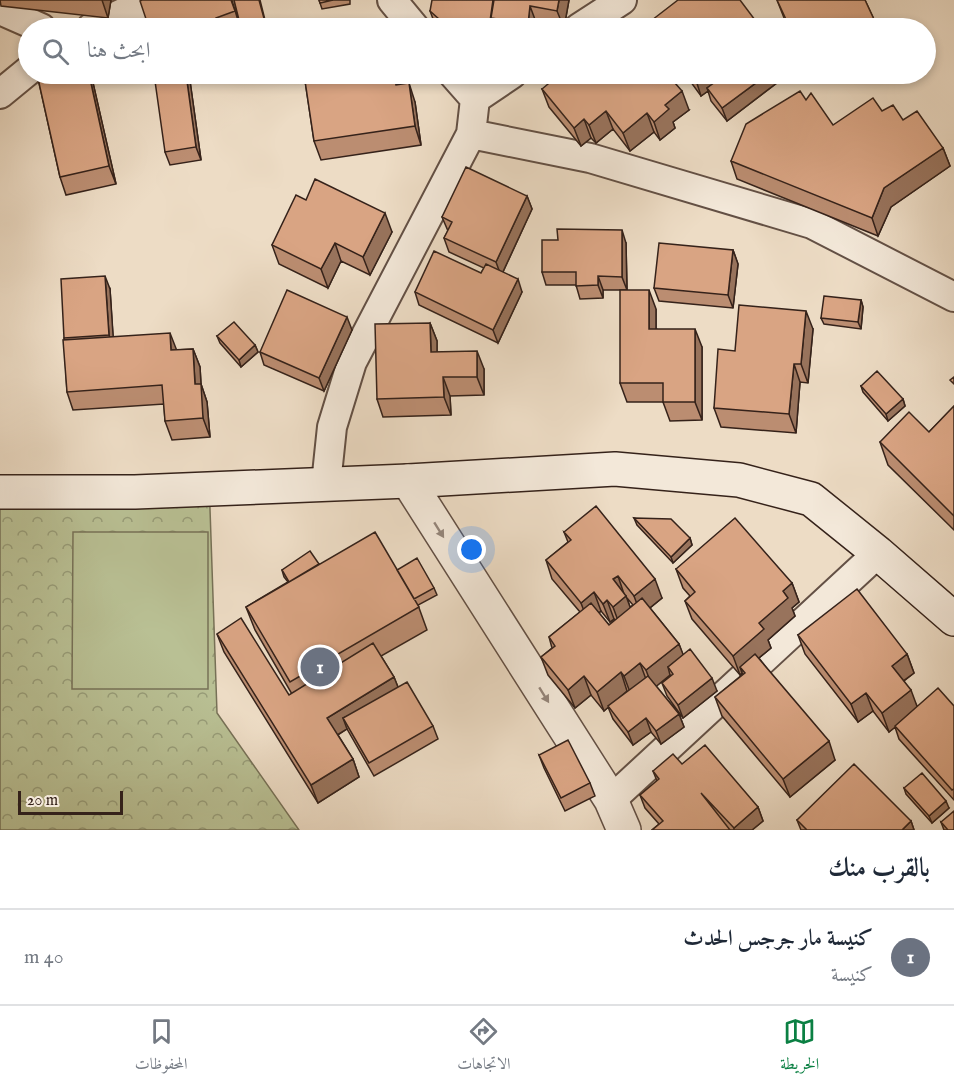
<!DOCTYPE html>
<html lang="ar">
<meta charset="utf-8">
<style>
:root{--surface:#fff;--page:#f6f6f7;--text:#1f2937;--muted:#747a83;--line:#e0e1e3;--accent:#0b8043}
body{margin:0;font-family:"IM FELL English",Amiri,serif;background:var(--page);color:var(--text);direction:rtl}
.scale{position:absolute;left:18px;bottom:15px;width:105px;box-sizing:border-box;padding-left:6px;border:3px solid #35221a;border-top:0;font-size:16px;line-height:21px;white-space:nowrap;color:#35221a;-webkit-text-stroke:4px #f3e8d9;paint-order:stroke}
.you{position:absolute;left:472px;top:550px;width:21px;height:21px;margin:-15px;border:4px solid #fff;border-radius:50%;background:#1a73e8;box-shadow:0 0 0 9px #1a73e833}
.badge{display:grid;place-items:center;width:39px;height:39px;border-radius:50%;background:var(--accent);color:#fff;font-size:20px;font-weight:700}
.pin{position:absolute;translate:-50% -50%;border:3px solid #fff;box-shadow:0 2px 6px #0006}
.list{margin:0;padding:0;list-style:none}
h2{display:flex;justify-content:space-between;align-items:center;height:78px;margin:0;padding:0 24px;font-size:26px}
h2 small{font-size:20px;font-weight:400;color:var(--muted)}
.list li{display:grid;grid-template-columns:39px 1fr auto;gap:18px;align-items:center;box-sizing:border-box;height:96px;padding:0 24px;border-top:2px solid var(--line)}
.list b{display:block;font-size:22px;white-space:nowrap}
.list p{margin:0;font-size:20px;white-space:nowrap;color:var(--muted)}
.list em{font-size:20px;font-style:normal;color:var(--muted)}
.icon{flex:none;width:33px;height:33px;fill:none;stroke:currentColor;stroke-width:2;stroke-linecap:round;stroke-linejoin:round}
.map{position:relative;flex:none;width:954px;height:830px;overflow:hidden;direction:ltr}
.search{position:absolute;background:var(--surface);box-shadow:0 3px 9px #0003;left:18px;right:18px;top:18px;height:66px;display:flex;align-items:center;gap:15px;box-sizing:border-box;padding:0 21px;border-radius:33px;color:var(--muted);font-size:22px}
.sheet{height:174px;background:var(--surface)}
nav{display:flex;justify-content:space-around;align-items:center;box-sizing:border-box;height:84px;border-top:2px solid var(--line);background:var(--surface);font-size:16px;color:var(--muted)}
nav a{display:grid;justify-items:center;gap:3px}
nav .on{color:var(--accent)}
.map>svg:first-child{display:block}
</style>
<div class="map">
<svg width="954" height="830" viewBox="0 0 954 830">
<defs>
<pattern id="forest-crowns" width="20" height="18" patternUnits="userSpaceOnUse" patternTransform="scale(1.5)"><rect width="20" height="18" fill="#b9c094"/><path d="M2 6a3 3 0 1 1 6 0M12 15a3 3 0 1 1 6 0" fill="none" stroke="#979c78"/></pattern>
</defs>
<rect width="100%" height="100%" fill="#eddcc5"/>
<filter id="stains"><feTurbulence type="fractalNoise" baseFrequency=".00333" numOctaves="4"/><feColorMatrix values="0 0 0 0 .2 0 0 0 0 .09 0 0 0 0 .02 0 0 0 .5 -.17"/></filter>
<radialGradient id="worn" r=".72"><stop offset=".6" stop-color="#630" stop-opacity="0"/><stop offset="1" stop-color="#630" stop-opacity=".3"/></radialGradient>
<path fill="url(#forest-crowns)" stroke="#777157" stroke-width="1.5" d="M209,480L217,713L299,830H0V502Z"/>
<path fill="#b9c094" stroke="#777157" stroke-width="1.5" d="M73,532H208V689H72Z"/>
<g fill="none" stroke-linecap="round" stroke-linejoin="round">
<defs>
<path id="minor" d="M392,0L415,28
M0,10L41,28
M91,28L150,0
M579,28L622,0
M0,94L28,71
M475,99L512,74
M471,134L590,158L812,224L954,297
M326,484L332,427L352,362L471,134L475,99L453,74
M611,800L878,553"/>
<path id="tertiary" d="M408,481L611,800L624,830"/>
<path id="secondary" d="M0,492H135L408,481L615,469L739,480L811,499L878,553L954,619"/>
</defs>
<use href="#minor" stroke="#635045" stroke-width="32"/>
<use href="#tertiary" stroke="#635045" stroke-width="36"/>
<use href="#secondary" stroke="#35221a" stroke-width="36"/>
<use href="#minor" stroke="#f3e8d9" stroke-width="28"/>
<use href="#tertiary" stroke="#f3e8d9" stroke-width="33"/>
<use href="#secondary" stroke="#f3e8d9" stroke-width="33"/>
</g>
<path fill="#bb8d71" stroke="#35221a" stroke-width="1.5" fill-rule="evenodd" d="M0,0H111L108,18L1,6Z
M142,0H232L239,24L227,28H149Z
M234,0H260L267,28H241Z
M319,0H350V4L322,9Z
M569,0L564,28H558L537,25V28H440L435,24L430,11Z
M777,0H865L878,28H788Z
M37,74H91L116,184L66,195L60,177Z
M304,74H398L400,85L415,102L421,145L321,160L314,141Z
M685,74H785L786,76L727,121L711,101L708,91L701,96Z
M819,74H836L822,80Z
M190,81L201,160L170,165L165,152Z
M542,89L689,110L673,122L675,128L660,140L654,132L630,151L613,129L596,143L591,138L581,146L549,107Z
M806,100L833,125L882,111L903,120L943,148L950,166L891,207L878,236L737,179L731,161Z
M527,196L532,209L503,272L522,292L498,343L419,305L415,292L481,273L484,268L449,252L444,238L448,231L442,217Z
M306,200L392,232L370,275L341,261L328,288L279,264L272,245Z
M626,243L627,290H603V298L580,299L576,285H546L542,272Z
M733,250L738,264L733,308L659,301L654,288Z
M110,289L113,337L176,350L193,349L200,367L201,384L207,402L210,437L172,440L165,421L164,404L73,410L67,392L64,338Z
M861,300L863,307L861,329L824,324L821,318Z
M656,309V329L702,347V420L670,421L663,402H627L620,383Z
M430,323L437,341V352L484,369V395L450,396L451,415L383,417L377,399Z
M813,329L808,383L800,382L796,433L721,427L714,408L735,351Z
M352,330L324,391L264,365L260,352Z
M217,336L255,345L258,352L241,367L220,343Z
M861,386L903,399L905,406L888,421L863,392Z
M954,406V530L888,465L880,442L929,432Z
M634,518L690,538L692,545L673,563L637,525Z
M564,532L662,598L650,608L679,644L683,655L717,691L683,718L667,696L662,683L671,676L670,675L656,686L679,714L684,727L661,744L651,732L633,745L613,719L608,707L604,711L591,695L575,708L548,675L541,657L552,648L549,637L580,612L552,579L546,560L568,542ZM627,598L633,605L630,607ZM601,611L610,622L614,619L615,620L609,625L599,613Z
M319,564L397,570L434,588L437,595L418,605L427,630L381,656L394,677L398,687L433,726L438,739L374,776L347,729L338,735L353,759L359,777L318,803L224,652L217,634L289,695L292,694L255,630L246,607L288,582L284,577L282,570Z
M676,569L792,583L799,602L792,608L795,616L768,640L771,648L759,658L835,760L790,797L722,716L715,697L743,674L742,673L740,675L692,619L685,601L690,596L683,588Z
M798,635L907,654L914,673L904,681L917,706H954V800L899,739L895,727L889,732L873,711L858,722L805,654Z
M539,755L590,783L595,796L565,811L544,768Z
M682,764L758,807L763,821L752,830H652L659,824L645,808L640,795L657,781L653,771Z
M904,788L949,808L932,823L906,794Z
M797,820L911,821L914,830H801Z
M941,822L954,830H944Z"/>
<path fill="#98735c" stroke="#35221a" stroke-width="1.5" d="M102,0H111L108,18Z
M493,0H500L491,18L495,28H489Z
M559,0H569L564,28L557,11Z
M530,6L537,25V28H529L528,24Z
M89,74H91L116,184L109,166Z
M186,74H187L190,81L201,160L196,147Z
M394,74H398L403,104L396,85Z
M699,74H731L707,88L708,91L701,96L695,77Z
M768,74H785L786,76L727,121L722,108Z
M409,83L415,102L421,145L415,126Z
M682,91L689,110L673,122L675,128L660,140L654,122L665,105Z
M606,111L613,129L596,143L589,125Z
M647,113L654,132L630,151L623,133Z
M584,119L591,138L581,146L574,128Z
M943,148L950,166L891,207L878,236L872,218L884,188Z
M527,196L532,209L501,276L496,262Z
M385,213L392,232L370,275L363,257Z
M622,230L626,243L627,290L622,277Z
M335,243L341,261L328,288L321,269Z
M733,250L738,264L733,308L728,295Z
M105,276L110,289L114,349L109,335Z
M598,276L603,290V298L598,285Z
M518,279L522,292L498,343L493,330Z
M649,290L656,309V348L649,329Z
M861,300L863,307L861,329L858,322Z
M806,311L813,329L808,383L801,364Z
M347,317L352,330L324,391L319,378Z
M430,323L437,341V370L431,352Z
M695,329L702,347V420L695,402Z
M170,333L177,351L171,350Z
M255,345L258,352L241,367L239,360Z
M193,349L200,367L201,384L207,402L210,437L203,418L195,384Z
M477,351L484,369V395L477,377Z
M794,364L800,382L796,433L789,414Z
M443,377L450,396L451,415L444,397Z
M903,399L905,406L888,421L886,414Z
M690,538L692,545L673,563L671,557Z
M618,576L624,594L613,579Z
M655,579L662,598L641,615L634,596Z
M792,583L799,602L792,608L795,616L768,640L771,648L743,671L740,667L742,673L740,675L733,656L783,591Z
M594,592L601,611L588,622L581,603Z
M626,596L633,615L620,626L613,607Z
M607,600L614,619L610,622L603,604Z
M679,644L686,662L668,667L670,675L653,689L646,670Z
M907,654L914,673L899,684L892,666Z
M640,663L647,682L631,695L624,676Z
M621,672L627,691L604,711L597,692Z
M584,676L591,695L575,708L568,690Z
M394,677L401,695L343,718L347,729L334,737L327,718Z
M712,678L717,691L683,718L678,705Z
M911,690L918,709L889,732L882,713Z
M866,693L873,711L858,722L851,704Z
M679,714L684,727L661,744L656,731Z
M646,718L651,732L633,745L628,732Z
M829,741L835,760L790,797L783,779Z
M353,759L359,777L318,803L311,785Z
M946,801L949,808L932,823L929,816Z
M758,807L763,821L752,830H734V828Z
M911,821L914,830H902Z"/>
<path fill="#d9a483" stroke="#35221a" stroke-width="1.5" d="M142,0H231L235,11L216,18L218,24L204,28H149L140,1Z
M234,0H259L265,22L241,28Z
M319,0H333L320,3Z
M432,0H493L489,28H452L448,27L430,11Z
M494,0H559L557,11L530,6L528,24L491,18Z
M678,0H740L761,28H659L652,20Z
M777,0H865L878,28H790Z
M624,21L631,28H615Z
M37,74H89L109,166L60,177Z
M154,74H186L196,147L165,152Z
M304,74H394L396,85L409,83L415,126L314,141Z
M560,74H667L682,91L665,105L669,109L654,122L647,113L623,133L606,111L589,125L584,119L574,128L542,89Z
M692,74H699L695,77Z
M726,74H768L722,108L707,88Z
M800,91L806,100L811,93L833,125L873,98L882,111L893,105L903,120L917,111L943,148L884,188L872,218L731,161L746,124Z
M466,167L527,196L496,262L444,238L452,222L442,217Z
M315,179L385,213L363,257L335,243L321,269L272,245L296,195L306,200Z
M557,229L622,230V277L598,276V285L576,286V272H542V240H558Z
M659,243L733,250L728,295L654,288Z
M434,251L481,273L486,264L518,279L493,330L415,292Z
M105,276L109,335L64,338L61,279Z
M287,290L347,317L319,378L260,352Z
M620,290H649V329H695V402H663V383H620Z
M824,296L861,300L858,322L821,318Z
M739,305L806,311L801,364H794L789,414L714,408L718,349L735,351Z
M234,322L255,345L239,360L217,336Z
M430,323L431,352L477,351V377H443L444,397L377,399L375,324Z
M170,333L171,350L193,349L195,384H201L203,418L165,421L162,385L67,392L63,340Z
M877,371L903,399L886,414L861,386Z
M954,377V384L950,380Z
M954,406V516L880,442L909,412L929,432Z
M596,506L655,579L634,596L618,576L613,579L626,596L613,607L607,600L603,604L594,592L581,603L546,560L571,540L564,532Z
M634,518L671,519L690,538L671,557Z
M735,518L792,583L783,591L788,598L759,623L764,629L733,656L685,601L695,592L676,569Z
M375,532L419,607L290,682L246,607Z
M310,551L319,564L289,582L282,570Z
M417,558L434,588L414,599L397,570Z
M857,589L907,654L892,666L911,690L882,713L866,693L851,704L798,635Z
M642,598L679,644L646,670L640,663L624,676L621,672L597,692L584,676L568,690L541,657L555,646L549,637L591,603L609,625Z
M241,618L289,695L373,643L394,677L327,718L353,759L311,785L217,634Z
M690,649L712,678L678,705L662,683L673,674L668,667Z
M755,654L829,741L783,779L715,697L745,673L740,667Z
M648,676L679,714L656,731L646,718L628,732L608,706Z
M407,682L433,726L369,763L343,718Z
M938,688L954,706V789L952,790L895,726Z
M568,740L590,783L561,798L539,755Z
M705,745L758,807L734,828L701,793L730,830H652L663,821L640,795L659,779L653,771L673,754L682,764Z
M854,764L911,821L902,830H807L797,820Z
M922,773L946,801L929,816L904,788Z
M954,811V830H948L941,822Z"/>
<defs><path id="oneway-solid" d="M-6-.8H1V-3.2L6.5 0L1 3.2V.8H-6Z" transform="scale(1.5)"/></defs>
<g fill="#94857a">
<use href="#oneway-solid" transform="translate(439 530) rotate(58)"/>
<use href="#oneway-solid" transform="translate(544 695) rotate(58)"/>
</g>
<rect width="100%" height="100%" filter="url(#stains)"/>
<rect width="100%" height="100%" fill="url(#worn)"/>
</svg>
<div class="scale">20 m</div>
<div class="you"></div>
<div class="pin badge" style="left:320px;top:667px;background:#6b7280">1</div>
<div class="search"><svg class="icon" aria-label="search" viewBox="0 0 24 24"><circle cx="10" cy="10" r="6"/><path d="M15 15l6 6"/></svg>ابحث هنا</div>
</div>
<section class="sheet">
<h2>بالقرب منك<small></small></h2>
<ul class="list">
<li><span class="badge" style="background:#6b7280">1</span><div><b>كنيسة مار جرجس الحدث</b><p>كنيسة</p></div><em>40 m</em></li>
</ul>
</section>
<nav>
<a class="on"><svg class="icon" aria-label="map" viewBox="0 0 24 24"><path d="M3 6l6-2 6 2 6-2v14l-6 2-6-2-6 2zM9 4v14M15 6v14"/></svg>الخريطة</a>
<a><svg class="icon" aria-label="directions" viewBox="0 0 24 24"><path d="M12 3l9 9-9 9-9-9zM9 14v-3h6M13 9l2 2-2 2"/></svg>الاتجاهات</a>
<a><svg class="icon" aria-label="saved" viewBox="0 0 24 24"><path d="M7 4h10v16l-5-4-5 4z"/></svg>المحفوظات</a>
</nav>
